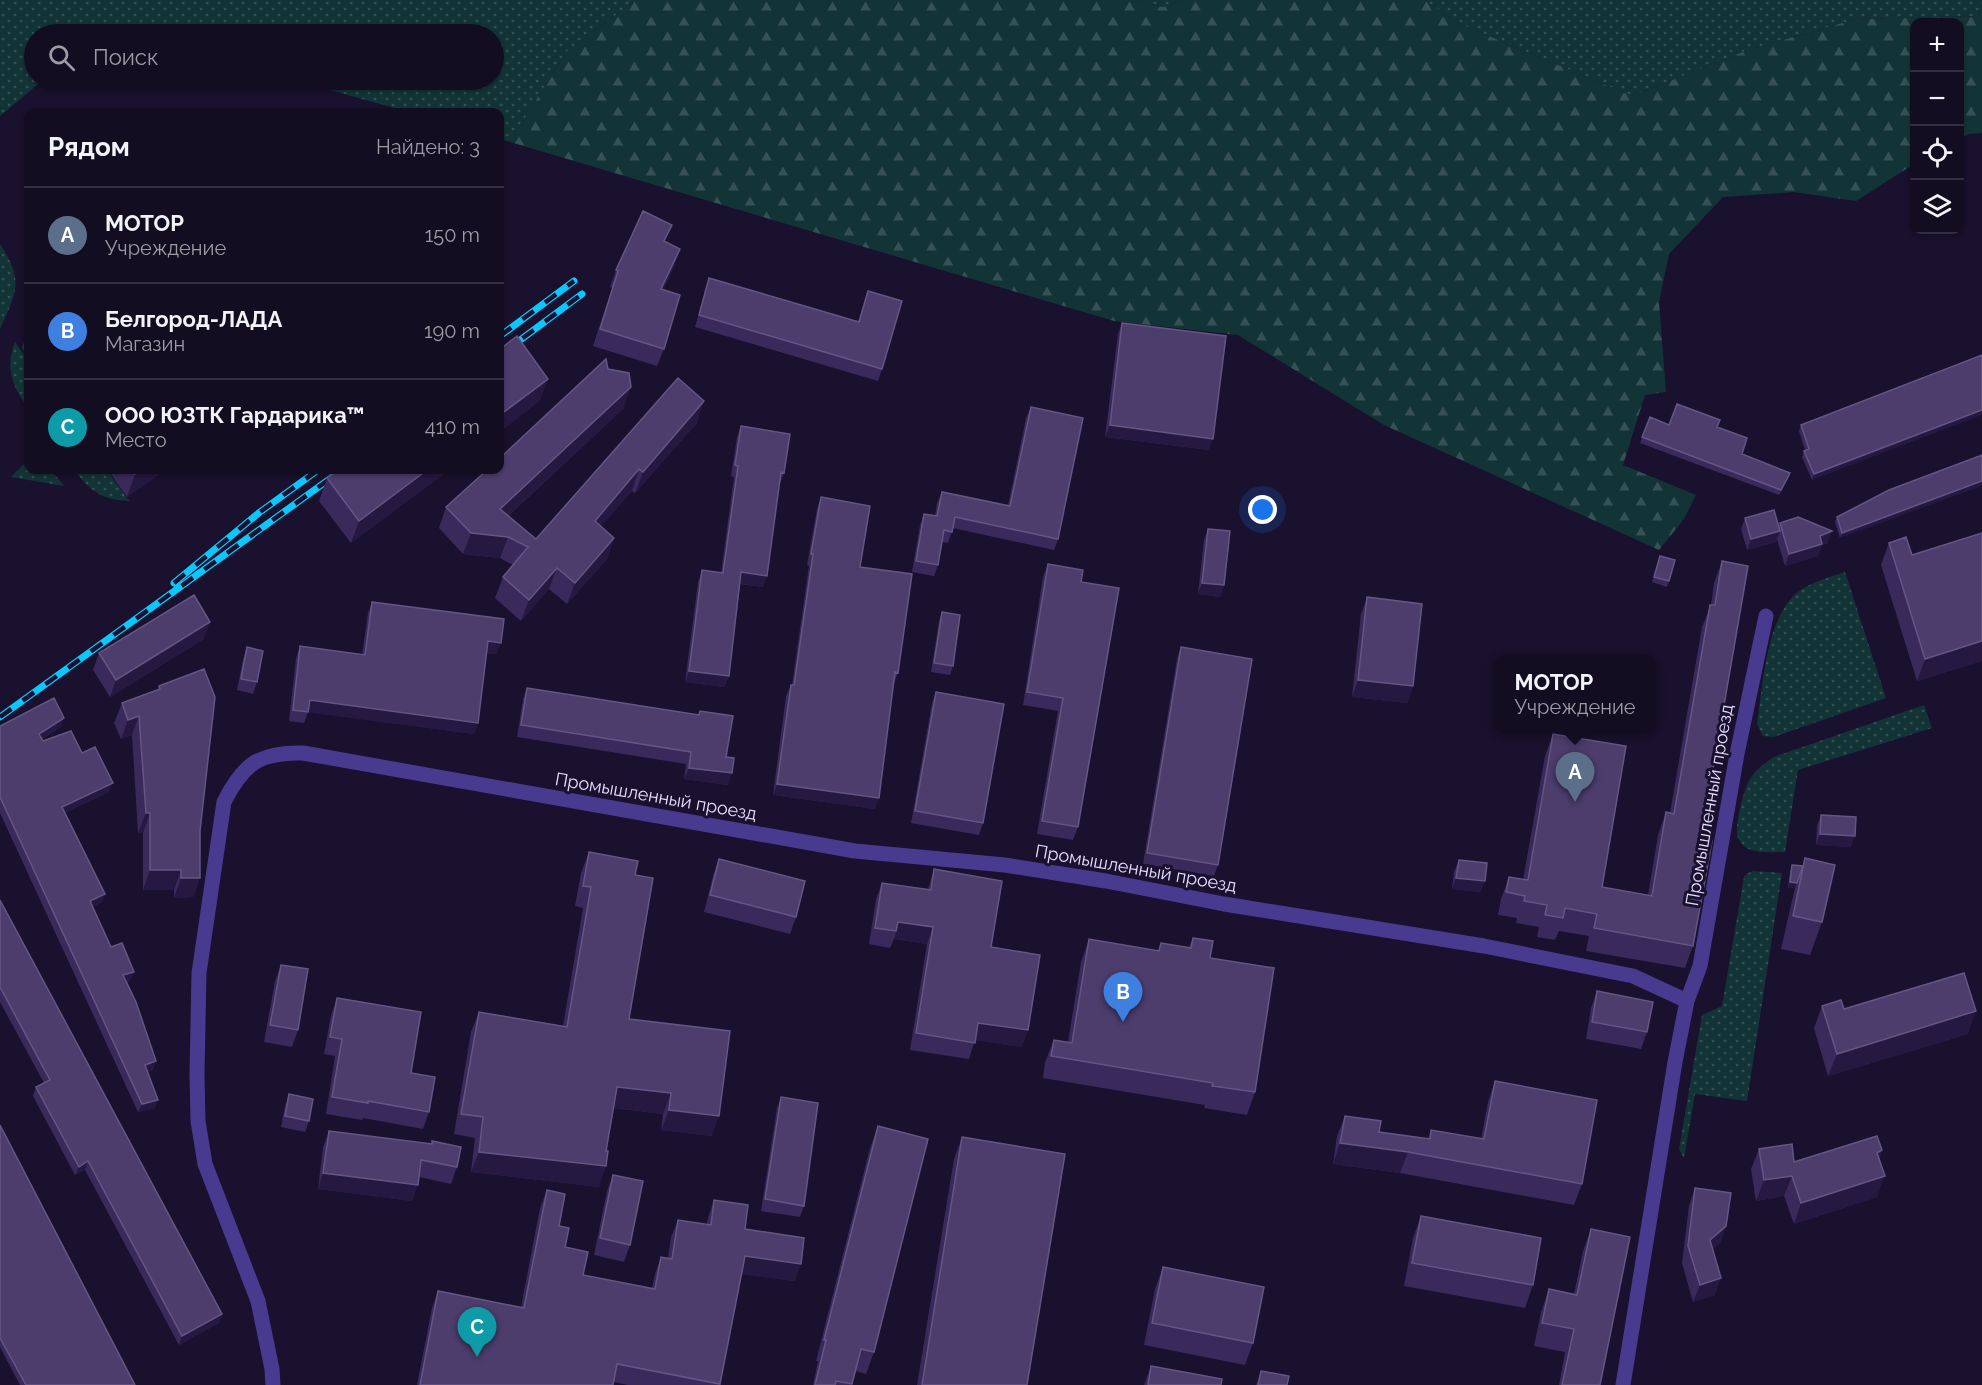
<!DOCTYPE html>
<html lang="ru">
<meta charset="utf-8">
<style>
:root{--surface:#130d22;--page:#201b2f;--text:#f1f3f6;--muted:#9d9ca5;--line:#322d40;--accent:#0f766e}
body{margin:0;font-family:Raleway,sans-serif;background:var(--page);color:var(--text)}
.controls{position:absolute;right:18px;top:18px;display:grid;overflow:hidden;border-radius:12px;box-shadow:0 2px 4px #0004}
.controls button{width:54px;height:54px;display:grid;place-items:center;padding:0;border:0;border-bottom:2px solid var(--line);background:var(--surface);color:var(--text);font:30px sans-serif}
.you{position:absolute;left:1263px;top:510px;width:21px;height:21px;margin:-15px;border:4px solid #fff;border-radius:50%;background:#1a73e8;box-shadow:0 0 0 9px #1a73e833}
.badge{display:grid;place-items:center;width:39px;height:39px;border-radius:50%;background:var(--accent);color:#fff;font-size:20px;font-weight:700}
.pin{position:absolute;translate:-50% -50px;filter:drop-shadow(0 2px 3px #0008)}
.pin::after{content:'';position:absolute;top:32px;width:21px;height:18px;background:inherit;clip-path:polygon(0 0,100% 0,50% 100%)}
.popup{position:absolute;left:1494px;top:655px;width:162px;height:78px;box-sizing:border-box;display:grid;place-content:center;border-radius:12px;background:var(--surface);filter:drop-shadow(0 2px 4px #0005);font-size:20px;white-space:nowrap;color:var(--muted)}
.popup b{font-size:22px;color:var(--text)}
.popup::after{content:'';position:absolute;left:50%;top:100%;margin-left:-12px;border:12px solid transparent;border-top-color:var(--surface)}
.list{margin:0;padding:0;list-style:none}
h2{display:flex;justify-content:space-between;align-items:center;height:78px;margin:0;padding:0 24px;font-size:26px}
h2 small{font-size:20px;font-weight:400;color:var(--muted)}
.list li{display:grid;grid-template-columns:39px 1fr auto;gap:18px;align-items:center;box-sizing:border-box;height:96px;padding:0 24px;border-top:2px solid var(--line)}
.list b{display:block;font-size:22px;white-space:nowrap}
.list p{margin:0;font-size:20px;white-space:nowrap;color:var(--muted)}
.list em{font-size:20px;font-style:normal;color:var(--muted)}
.icon{flex:none;width:33px;height:33px;fill:none;stroke:currentColor;stroke-width:2;stroke-linecap:round;stroke-linejoin:round}
.map{position:relative;flex:none;width:1982px;height:1385px;overflow:hidden}
.search{position:absolute;background:var(--surface);box-shadow:0 2px 4px #0004;left:24px;top:24px;width:480px;height:66px;display:flex;align-items:center;gap:15px;box-sizing:border-box;padding:0 21px;border-radius:33px;color:var(--muted);font-size:22px}
.panel{position:absolute;background:var(--surface);box-shadow:0 2px 4px #0004;left:24px;top:108px;width:480px;height:366px;border-radius:12px}
.map>svg:first-child{display:block}
</style>
<div class="map">
<svg width="1982" height="1385" viewBox="0 0 1982 1385">
<defs>
<pattern id="grass-dots" width="8" height="8" patternUnits="userSpaceOnUse" patternTransform="scale(1.5)"><rect width="8" height="8" fill="#133437"/><path d="M2 2h.1M6 6h.1" fill="none" stroke="#355155" stroke-width="1.8" stroke-linecap="round"/></pattern>
<pattern id="forest-firs" width="22" height="20" patternUnits="userSpaceOnUse" patternTransform="scale(1.5)"><rect width="22" height="20" fill="#133437"/><path d="M5 1l3.5 6h-7zM16 11l3.5 6h-7z" fill="#355155"/></pattern>
</defs>
<rect width="100%" height="100%" fill="#19112d"/>
<path fill="url(#grass-dots)" d="M0,0H636L565,53L510,142L500,139V112H409L294,80H494V34H138L108,26L97,34H34V80H43L0,116Z
M1138,0H1183L1163,7Z
M1425,0H1982V16L1856,19L1748,50L1632,96L1458,23Z
M0,244C24,280 17,292 0,329Z
M15,342L28,360V408C12,386 5,368 15,342Z
M28,460V470H51L64,486L11,477Z
M74,470H107L129,501C102,500 90,491 74,470Z
M1845,572L1886,698L1774,737L1763,736L1757,724C1763,686 1766,617 1798,592C1811,582 1830,577 1845,572Z
M1924,705L1932,728L1798,770L1785,852C1773,852 1753,854 1744,846C1743,845 1738,839 1738,838C1734,827 1744,788 1750,779C1756,769 1765,763 1774,757Z
M1753,871L1782,873L1747,1101L1695,1094L1684,1158L1679,1149L1702,1015L1722,1006L1744,877L1748,873Z"/>
<path fill="url(#forest-firs)" d="M636,0H1138L1163,7L1183,0H1425L1458,23L1632,96L1748,50L1856,19L1982,16V133L1968,134L1960,139V22H1914V164L1856,201L1794,192L1723,197L1669,254L1659,302L1666,392L1645,395L1623,465L1696,495L1684,519L1659,550L1384,425L1238,335L1114,321L510,142L565,53Z"/>
<g fill="none" stroke-linecap="round" stroke-linejoin="round">
<path stroke="#483a8e" stroke-width="15" d="M273,1385L272,1369L258,1301L205,1164L198,1121L197,1074L199,973L224,802C243,764 259,752 303,753L855,851L1005,865L1106,881L1224,904L1484,946L1633,976L1687,1001
M1623,1385L1675,1062L1687,1001L1700,966L1737,754L1766,616"/>
<defs>
<path id="rail" d="M500,336L574,281
M500,355L582,294
M174,583L260,512L318,470
M0,717L342,470"/>
</defs>
<use href="#rail" stroke="#09c7ff" stroke-width="7"/>
<use href="#rail" stroke="#19112d" stroke-width="4.5" stroke-dasharray="14" stroke-linecap="butt"/>
</g>
<path fill="#3a2a5b" d="M666,242L680,249L674,266L663,290L664,349L657,366L593,346L612,288L610,287L616,270Z
M709,278L858,322L868,291L882,369L878,381L695,327Z
M1122,323L1209,450L1105,437L1118,334Z
M28,330V357L22,348Z
M1982,355L1812,480L1802,457L1804,451L1805,450L1799,431L1801,425Z
M608,369L624,408L508,516L536,539L697,423L635,493L632,491L601,526L614,538L607,559L567,604L549,589L521,621L495,598L503,577L513,565L500,558L463,554L439,528L446,507Z
M1031,407L1058,539L1054,550L953,528L948,543L942,542L938,565L934,576L912,572L920,525L924,514L935,516L937,503L942,492L1008,506L1026,418Z
M1650,417L1669,425L1717,427L1742,454L1790,473L1788,479L1779,495L1640,443Z
M741,426L784,473L780,483L763,587L740,584L729,676L724,687L685,682L698,582L702,570L721,573L734,477L731,476L737,437Z
M1982,455L1840,538L1835,522L1837,517Z
M108,470H165L127,497Z
M449,470L351,543L319,501L327,478Z
M821,497L860,567L898,673L894,683L875,809L773,795L786,696L791,685H792L809,566L807,565L817,509Z
M1745,518L1779,526L1780,523L1828,543L1822,545L1818,556L1785,566L1777,539L1776,542L1747,550L1741,529Z
M1208,529L1224,585L1220,597L1198,594L1204,540Z
M1982,533V661L1917,681L1881,565L1889,543L1912,555Z
M1722,561L1701,839L1693,946L1685,968L1586,951L1589,936L1559,931L1555,940L1537,937L1539,927L1516,923L1517,918L1498,915L1501,899L1509,877L1523,880L1545,756L1553,734L1602,887L1648,895L1658,835L1666,812L1670,813L1702,627L1711,605L1714,583Z
M1658,562L1669,581L1667,587L1652,582Z
M1048,564L1081,582L1078,827L1073,840L1037,834L1058,711L1023,705L1043,577Z
M1367,597L1413,686L1407,703L1352,697L1361,614Z
M372,602L497,654L487,653L478,723L474,734L308,712L304,723L289,721L296,658L300,646L362,655L368,613Z
M942,612L953,666L950,675L931,672L939,621Z
M204,639L110,697L93,670L99,653Z
M247,647L257,682L253,694L237,690L243,659Z
M1181,647L1218,865L1214,876L1143,864L1177,659Z
M159,686L200,831V878L193,897L174,898V890H143V833H138L132,735L121,739L114,723L122,703L157,690Z
M527,688L698,715L700,711L726,757L728,785L684,779L686,764L517,737L523,699Z
M936,692L983,823L979,835L911,823L932,703Z
M0,726L61,727L42,739L43,741L82,753L109,792L65,813L105,894L102,902L92,907L111,947L134,972L130,980L127,982L156,1061L153,1070L147,1072L155,1108L138,1112L0,813Z
M1821,815L1851,847L1816,845L1817,826Z
M589,852L635,875L629,1019L712,1136L661,1130L663,1114L614,1108L599,1187L471,1172L475,1138L454,1134L471,1032L479,1012L563,1026L583,908L575,906L581,873Z
M1805,858L1822,922L1810,955L1781,949L1795,888H1788L1790,871L1792,865L1803,866Z
M719,859L796,917L790,934L704,912L713,876Z
M1459,860L1481,892L1452,889L1454,872Z
M934,869L991,947L1022,1047L975,1040L969,1059L910,1050L927,944L894,939L890,948L869,944L876,899L882,883L928,889Z
M0,900L222,1314L219,1323L179,1345L85,1170L75,1175L33,1096L36,1087L44,1083L0,1002Z
M1193,938L1210,958L1255,1092L1247,1115L1204,1108L1205,1105L1043,1078L1045,1062L1054,1040L1068,1042L1081,962L1089,939L1158,951L1161,943L1189,947Z
M281,965L298,1030L292,1047L264,1042L275,981Z
M1597,991L1647,1032L1641,1049L1586,1039L1591,1008Z
M337,998L411,1073L429,1112L423,1129L363,1118L362,1120L326,1114L335,1056L324,1054L331,1015Z
M1822,1006L1844,1009L1968,1034L1828,1076L1814,1028Z
M1495,1081L1582,1184L1574,1205L1400,1173L1333,1164L1337,1136L1345,1116L1379,1132L1428,1139L1431,1130L1481,1139L1488,1102Z
M289,1094L309,1121L305,1132L281,1127L285,1106Z
M781,1097L804,1206L800,1217L761,1211L777,1108Z
M0,1125L135,1385H20L0,1347Z
M878,1126L874,1352L866,1374L856,1371L852,1385H813L818,1361H816L870,1148Z
M329,1131L457,1167L451,1184L419,1177L412,1201L318,1189L323,1147Z
M962,1137L1027,1385H917L954,1159Z
M1759,1149L1794,1162L1882,1150L1879,1160L1877,1197L1794,1224L1784,1196L1756,1201L1751,1169Z
M613,1175L630,1245L624,1262L594,1255L607,1191Z
M1695,1188L1726,1226L1720,1243L1712,1249L1715,1295L1693,1302L1682,1263L1689,1205Z
M547,1190L559,1226L565,1247L583,1275L652,1289L655,1274L661,1257L668,1258L671,1237L678,1220L707,1224L708,1218L714,1200L745,1229L795,1281L741,1274L720,1385H628L614,1382L613,1385H417L432,1308L438,1291L521,1307L540,1208Z
M1421,1216L1533,1285L1525,1308L1404,1286L1413,1238Z
M1591,1229L1600,1385H1559L1565,1352L1534,1346L1541,1312L1549,1289L1574,1294L1583,1251Z
M1163,1267L1253,1343L1245,1365L1144,1345L1155,1289Z
M1151,1366L1221,1385H1144Z
M1261,1371L1287,1385H1256Z"/>
<path fill="#251841" d="M680,249L674,266L655,306L661,289Z
M548,379L540,401L500,432V415Z
M631,387L624,408L492,530L500,509Z
M704,401L697,423L635,493L643,472Z
M1982,410V415L1812,480L1814,474Z
M1110,425L1213,439L1209,450L1105,437Z
M639,469L632,491L587,542L595,521Z
M142,470H165L127,497L135,474Z
M427,470H449L351,543L359,521Z
M1982,481V486L1840,538L1842,533Z
M1780,531L1776,542L1747,550L1751,539Z
M1832,531L1828,543L1822,545L1818,556L1785,566L1789,554L1820,536Z
M471,533L508,537L500,558L463,554Z
M614,538L607,559L567,604L575,583Z
M557,568L549,589L521,621L529,600Z
M741,572L767,576L763,587L737,583Z
M1202,583L1224,585L1220,597L1198,594Z
M210,622L204,639L110,697L116,680Z
M488,641L501,643L497,654L484,652Z
M1982,641V661L1917,681L1925,659Z
M689,671L729,676L724,687L685,682Z
M1358,680L1413,686L1407,703L1352,697Z
M310,700L478,723L474,734L305,712Z
M139,716L132,735L121,739L128,720Z
M64,718L61,727L36,742L39,734Z
M689,768L732,773L728,785L684,779Z
M113,783L109,792L59,816L62,807Z
M777,784L879,798L875,809L773,795Z
M146,813H150L143,833H138Z
M1820,834L1855,836L1851,847L1816,845Z
M150,870H181L174,890H143Z
M181,878H200L193,897L174,898Z
M1456,878L1485,881L1481,892L1452,889Z
M1790,882L1797,883L1795,888H1788Z
M105,894L102,902L86,910L90,901Z
M898,922L933,927L927,944L894,939L896,931Z
M134,972L130,980L120,984L123,975Z
M1976,1011L1968,1034L1828,1076L1837,1054Z
M978,1023L1028,1030L1022,1047L972,1040Z
M156,1061L153,1070L142,1074L145,1065Z
M617,1087L671,1093L663,1114L610,1107Z
M158,1100L155,1108L138,1112L142,1104Z
M669,1110L719,1116L712,1136L661,1130Z
M1340,1143L1408,1152L1400,1173L1333,1164Z
M1882,1150L1875,1171L1877,1153Z
M479,1152L606,1166L599,1187L471,1172Z
M88,1161L85,1170L75,1175L79,1167Z
M323,1173L418,1185L412,1201L318,1189Z
M1792,1176L1784,1196L1756,1201L1764,1180Z
M1885,1176L1877,1197L1794,1224L1801,1203Z
M1726,1226L1720,1243L1704,1257L1710,1240Z
M745,1256L801,1264L795,1281L738,1274Z
M1721,1278L1715,1295L1693,1302L1700,1285Z
M222,1314L219,1323L179,1345L182,1336Z"/>
<path fill="#4c3d6d" stroke="#645684" stroke-width="1.5" d="M643,211L672,225L664,241L680,249L661,289L680,295L664,349L600,329L618,271L616,270Z
M709,278L859,322L868,291L902,301L882,369L699,315Z
M1122,323L1226,336L1213,439L1110,425Z
M517,336L548,379L500,415V349Z
M1982,355V410L1814,474L1804,451L1809,449L1801,425Z
M606,359L608,369L629,373L631,387L500,509L536,539L678,378L704,401L643,472L639,469L595,521L614,538L575,583L557,568L529,600L503,577L528,547L508,537L471,533L446,507L487,470H500V458Z
M1677,404L1720,420L1717,427L1747,438L1742,454L1790,473L1781,490L1642,437L1650,417L1669,425Z
M1031,407L1083,418L1058,539L955,517L952,532L944,530L938,565L916,561L924,514L937,516L942,492L1010,506Z
M741,426L790,434L784,473L781,472L767,576L741,572L729,676L689,671L702,570L723,573L738,466L735,465Z
M1982,455V481L1842,533L1837,517L1889,490Z
M131,470H142L135,474Z
M339,470H427L359,521L327,478Z
M821,497L870,506L860,567L912,574L898,673L895,672L879,798L777,784L791,685H794L813,554H811Z
M1774,510L1780,531L1751,539L1745,518Z
M1798,517L1832,531L1820,536L1822,544L1789,554L1780,523Z
M1208,529L1230,531L1224,585L1202,583Z
M1982,533V641L1925,659L1889,543L1906,537L1912,555Z
M1660,556L1675,560L1669,581L1654,577Z
M1722,561L1748,566L1701,839L1712,841L1693,946L1594,928L1597,914L1565,908L1563,918L1545,915L1547,905L1524,901L1525,896L1506,892L1509,877L1528,880L1553,734L1626,746L1602,887L1652,896L1666,812L1674,814L1710,605H1715Z
M1048,564L1083,570L1081,582L1119,588L1078,827L1042,821L1063,698L1027,692Z
M194,595L210,622L116,680L99,653Z
M1367,597L1422,604L1413,686L1358,680Z
M372,602L504,619L501,643L488,641L478,723L310,700L308,712L293,710L300,646L365,655Z
M942,612L960,615L953,666L934,663Z
M247,647L263,651L257,682L241,679Z
M1181,647L1252,659L1218,865L1147,853Z
M204,669L215,697L200,831V878H181V870H150V813H146L139,716L128,720L122,703L160,689L159,686Z
M527,688L699,715L700,711L733,716L726,757L734,758L732,773L689,768L691,752L521,725Z
M936,692L1004,704L983,823L915,811Z
M54,698L64,718L39,734L43,741L71,731L82,753L95,747L113,783L62,807L105,894L90,901L111,947L122,943L134,972L123,975L136,1002L156,1061L145,1065L158,1100L142,1104L0,797V726Z
M1821,815L1856,817L1855,836L1820,834Z
M589,852L638,861L635,875L653,878L629,1019L730,1031L719,1116L669,1110L671,1093L617,1087L606,1151H608L606,1166L479,1152L483,1117L461,1114L479,1012L567,1027L591,887L583,886Z
M1805,858L1835,865L1822,922L1793,916Z
M719,859L805,881L796,917L710,895Z
M1459,860L1487,863L1485,881L1456,878Z
M1792,865L1803,866L1797,883L1790,882Z
M934,869L1002,881L991,947L1040,955L1028,1030L978,1023L975,1043L916,1033L933,927L898,922L896,931L875,928L882,883L931,890Z
M0,900L222,1314L182,1336L88,1161L79,1167L36,1087L50,1080L0,987Z
M1193,938L1213,941L1210,958L1274,968L1255,1092L1212,1086L1213,1083L1051,1056L1054,1040L1072,1043L1089,939L1159,951L1161,943L1191,948Z
M281,965L308,969L298,1030L270,1025Z
M1964,973L1976,1011L1837,1054L1822,1006L1841,1000L1844,1009Z
M1597,991L1653,1002L1647,1032L1592,1022Z
M337,998L421,1012L411,1073L435,1077L429,1112L368,1101V1103L332,1097L342,1039L330,1037Z
M1495,1081L1597,1100L1582,1184L1408,1152L1340,1143L1345,1116L1381,1121L1379,1132L1430,1139L1431,1130L1484,1139Z
M289,1094L313,1099L309,1121L285,1116Z
M781,1097L818,1103L804,1206L765,1199Z
M0,1125L135,1385H26L0,1338Z
M878,1126L928,1139L874,1352L861,1349L852,1384L836,1381L835,1385H815L826,1340H824Z
M329,1131L432,1144V1141L461,1147L457,1167L421,1160L418,1185L323,1173Z
M1877,1136L1882,1150L1877,1153L1885,1176L1801,1203L1792,1176L1764,1180L1759,1149L1792,1144L1794,1162Z
M962,1137L1065,1154L1027,1385H922Z
M613,1175L643,1181L630,1245L600,1238Z
M1695,1188L1731,1193L1726,1226L1710,1240L1721,1278L1700,1285L1688,1246Z
M547,1190L565,1194L559,1226L569,1228L565,1247L588,1252L583,1275L655,1289L661,1257L672,1259L678,1220L711,1225L714,1200L748,1205L745,1229L804,1238L801,1264L745,1256L720,1384L617,1364L613,1385H420L438,1291L524,1308Z
M1421,1216L1541,1238L1533,1285L1412,1263Z
M1591,1229L1630,1237L1600,1385H1562L1574,1329L1542,1323L1549,1289L1577,1295Z
M1163,1267L1264,1287L1253,1343L1152,1323Z
M1151,1366L1222,1379L1221,1385H1148Z
M1261,1371L1289,1376L1287,1385H1258Z"/>
<g text-anchor="middle" dominant-baseline="central" stroke-width="6" stroke-linejoin="round" paint-order="stroke">
<g font-size="18" fill="#e5ddff" stroke="#19112d">
<text transform="translate(656 796) rotate(10)">Промышленный проезд</text>
<text transform="translate(1709 805) rotate(-80)">Промышленный проезд</text>
<text transform="translate(1136 868) rotate(10)">Промышленный проезд</text>
</g>
</g>
</svg>
<div class="controls">
<button>+</button>
<button>−</button>
<button><svg class="icon" aria-label="locate" viewBox="0 0 24 24"><circle cx="12" cy="12" r="6"/><path d="M12 2v4M12 18v4M2 12h4M18 12h4"/></svg></button>
<button><svg class="icon" aria-label="layers" viewBox="0 0 24 24"><path d="M12 4l9 5-9 5-9-5zM3 14l9 5 9-5"/></svg></button>
</div>
<div class="you"></div>
<div class="pin badge" style="left:1575px;top:802px;background:#5c6f8a">A</div>
<div class="popup"><b>МОТОР</b>Учреждение</div>
<div class="pin badge" style="left:1123px;top:1022px;background:#3f7fe0">B</div>
<div class="pin badge" style="left:477px;top:1357px;background:#0f9aa8">C</div>
<div class="search"><svg class="icon" aria-label="search" viewBox="0 0 24 24"><circle cx="10" cy="10" r="6"/><path d="M15 15l6 6"/></svg>Поиск</div>
<section class="panel">
<h2>Рядом<small>Найдено: 3</small></h2>
<ul class="list">
<li><span class="badge" style="background:#5c6f8a">A</span><div><b>МОТОР</b><p>Учреждение</p></div><em>150 m</em></li>
<li><span class="badge" style="background:#3f7fe0">B</span><div><b>Белгород-ЛАДА</b><p>Магазин</p></div><em>190 m</em></li>
<li><span class="badge" style="background:#0f9aa8">C</span><div><b>ООО ЮЗТК Гардарика™</b><p>Место</p></div><em>410 m</em></li>
</ul>
</section>
</div>
